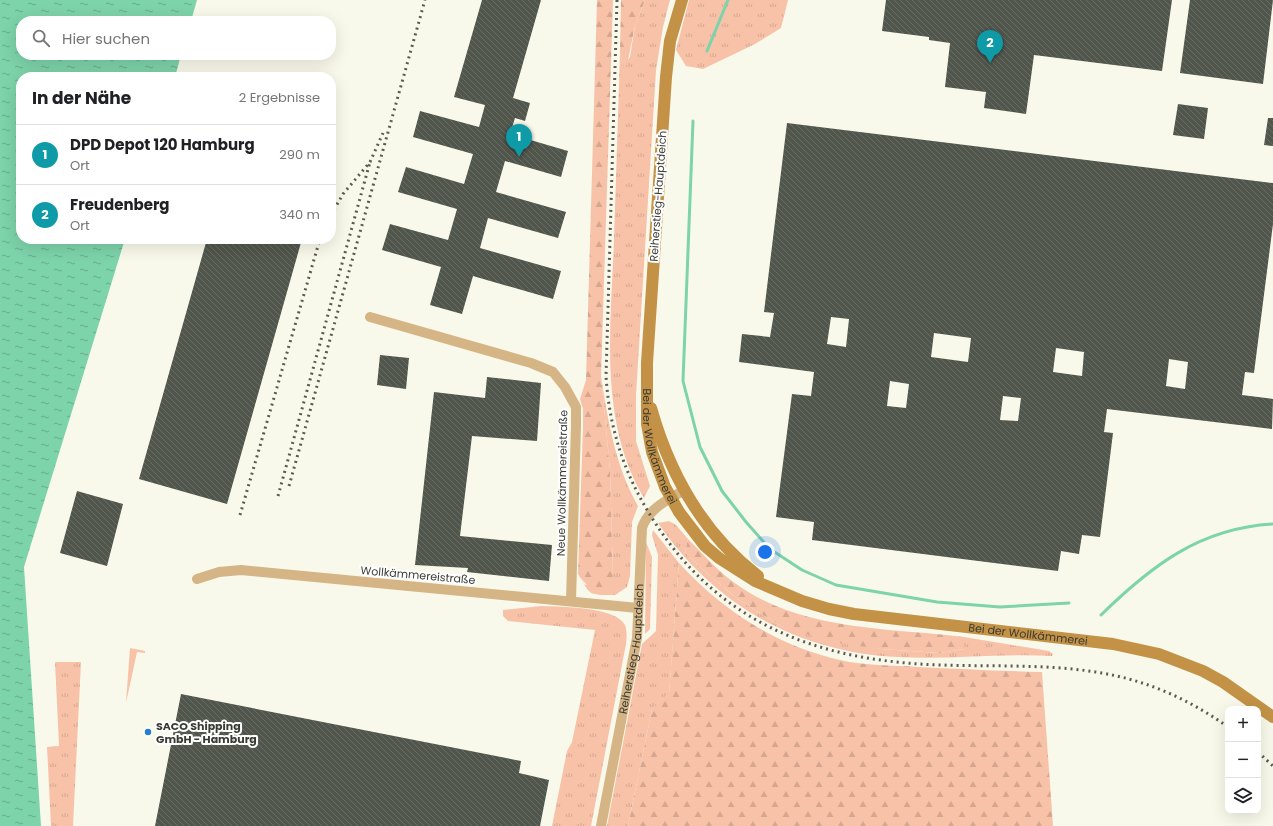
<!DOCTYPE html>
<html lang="de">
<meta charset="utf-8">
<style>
:root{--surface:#fff;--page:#f6f6f6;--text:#202124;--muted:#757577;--line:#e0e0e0;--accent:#7c3aed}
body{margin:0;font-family:Poppins,sans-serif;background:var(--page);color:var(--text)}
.controls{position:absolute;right:12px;bottom:12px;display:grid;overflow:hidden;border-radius:8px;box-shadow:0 4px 16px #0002}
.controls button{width:36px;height:36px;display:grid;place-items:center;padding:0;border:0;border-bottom:1px solid var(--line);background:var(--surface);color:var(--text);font:20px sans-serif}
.you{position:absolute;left:765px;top:552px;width:14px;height:14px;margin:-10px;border:3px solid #fff;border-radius:50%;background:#1a73e8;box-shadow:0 0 0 6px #1a73e833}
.badge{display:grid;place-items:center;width:26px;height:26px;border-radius:50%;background:var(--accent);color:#fff;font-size:13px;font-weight:700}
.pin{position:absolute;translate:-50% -33px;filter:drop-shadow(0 1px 2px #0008)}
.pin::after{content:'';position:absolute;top:21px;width:14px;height:12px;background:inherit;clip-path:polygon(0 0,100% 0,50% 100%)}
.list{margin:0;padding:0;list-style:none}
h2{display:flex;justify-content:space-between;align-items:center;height:52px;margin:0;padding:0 16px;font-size:17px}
h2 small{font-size:13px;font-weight:400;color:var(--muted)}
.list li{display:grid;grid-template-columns:26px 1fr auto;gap:12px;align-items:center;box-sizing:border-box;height:60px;padding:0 16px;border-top:1px solid var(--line)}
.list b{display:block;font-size:15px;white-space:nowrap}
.list p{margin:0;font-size:13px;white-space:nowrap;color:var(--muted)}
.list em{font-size:13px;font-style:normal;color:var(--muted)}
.icon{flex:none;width:22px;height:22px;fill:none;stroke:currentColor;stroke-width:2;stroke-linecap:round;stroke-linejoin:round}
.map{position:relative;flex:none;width:1273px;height:826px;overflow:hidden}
.search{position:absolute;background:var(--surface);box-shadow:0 4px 16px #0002;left:16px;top:16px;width:320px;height:44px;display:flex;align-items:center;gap:10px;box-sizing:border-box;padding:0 14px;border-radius:16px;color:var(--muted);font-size:15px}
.panel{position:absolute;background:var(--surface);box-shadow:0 4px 16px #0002;left:16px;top:72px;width:320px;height:172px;border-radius:16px}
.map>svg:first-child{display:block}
</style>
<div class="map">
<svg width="1273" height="826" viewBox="0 0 1273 826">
<defs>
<pattern id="grass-tufts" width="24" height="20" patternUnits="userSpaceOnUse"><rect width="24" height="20" fill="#f8c2a8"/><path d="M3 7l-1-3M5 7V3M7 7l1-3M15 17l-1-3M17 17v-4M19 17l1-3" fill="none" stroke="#d5a791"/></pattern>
<pattern id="forest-firs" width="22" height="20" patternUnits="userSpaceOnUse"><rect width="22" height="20" fill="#f8c2a8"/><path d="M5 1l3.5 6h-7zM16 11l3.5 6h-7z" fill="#d5a791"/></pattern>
<pattern id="water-ripples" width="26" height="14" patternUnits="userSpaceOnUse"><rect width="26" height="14" fill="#7dd3aa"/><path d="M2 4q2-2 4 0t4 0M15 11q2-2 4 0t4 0" fill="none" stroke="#67ac8b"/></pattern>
<pattern id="building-back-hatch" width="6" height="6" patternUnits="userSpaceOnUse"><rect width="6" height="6" fill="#50564c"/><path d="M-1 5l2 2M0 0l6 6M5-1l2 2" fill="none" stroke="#676c64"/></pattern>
</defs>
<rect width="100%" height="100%" fill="#f9f9eb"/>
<path fill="url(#grass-tufts)" d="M645,0H670L663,27L656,70L636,395V441L650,486L644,498C598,421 611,325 614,240C616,178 618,115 620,52L623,66L630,57L635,26Z
M689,0H788L781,28L755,44L703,69L686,66L676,50Z
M601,376C608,421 615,465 638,506L632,522L630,576L627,587L615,595H600L591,593L587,589L578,574L585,585L613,577L610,470Z
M669,521L676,525L688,539L685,552L702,569L739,600L781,626L881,649L940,653L964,649V637L1049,651L1053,654L1052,656C1001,653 949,660 898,657C799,653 714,605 658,523Z
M653,530L679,563L669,694L652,709L628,826H607L642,644L656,631L658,555L652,535Z
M646,542L652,557L650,629L645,634Z
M541,606C560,607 615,606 625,625C627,630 627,638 626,644L591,826H552L567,751L572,742L595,630L508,621L503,616V610Z
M55,662H81L73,826H51L47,747L59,746Z"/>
<path fill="url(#forest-firs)" d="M597,0H613L601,376L610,470L613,577L608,588C593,592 586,586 578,574L583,427V409L580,399L586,380Z
M621,0H645L635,26L627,65L623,66L620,52Z
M688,539C705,556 721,575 742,588C807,631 889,628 964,637V649L940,653L881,649L832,642L781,626L739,600L702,569L685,552Z
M679,563C722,610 777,646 840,660C865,666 892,665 918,667C959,669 1000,671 1042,672L1053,826H628L652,709L669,693Z"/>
<path fill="#f8c2a8" d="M130,648L145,651V653L137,652L126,703Z"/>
<path fill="url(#water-ripples)" d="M0,0H197L191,21H21V55H181L175,77H21V239H125L24,567L41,826H0Z"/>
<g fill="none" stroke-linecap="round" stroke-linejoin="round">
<path stroke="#7dd3aa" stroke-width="3" d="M707,51L728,0
M693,121L683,381L700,447L722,491L746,522L770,549L802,570L836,585L937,602L1000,607L1069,603
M1101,615C1151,566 1200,528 1273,524"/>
</g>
<path fill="url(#building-back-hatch)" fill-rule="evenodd" d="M482,0H541L513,98L530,103L525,121L515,118L510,134L568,151L561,177L505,161L496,192L566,212L558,238L488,218L480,248L561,271L553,299L473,276L462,314L430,305L441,267L382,250L390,224L448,240L457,209L398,192L406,167L464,184L473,154L413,137L420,111L479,127L485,105L454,97Z
M886,0H1172L1162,71L1034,55L1026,114L984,108L986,92L945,87L950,43L929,40V37L882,31Z
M1190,0H1273L1263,84L1180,73Z
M1178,104L1208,108L1204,139L1173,135Z
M1268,118H1273V146L1264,145Z
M787,123L1273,183V224L1254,373L1245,372L1242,395L1273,399L1272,429L1107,409L1104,432L1113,433L1100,537L1082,535L1079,554L1061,551L1058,571L812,540L814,522L776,517L792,394L811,396L814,372L739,362L742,334L770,337L774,313L764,312ZM831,317L849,319L846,347L827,344ZM934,333L971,338L968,362L931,357ZM1056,348L1084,352L1082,376L1053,372ZM1169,359L1188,362L1185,389L1166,386ZM890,381L909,384L906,408L887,406ZM1003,396L1021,398L1018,421L1000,420Z
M207,239H302L227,504L139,479Z
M380,355L409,358L406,389L377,385Z
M487,377L541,383L537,441L472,436L460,536L552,545L549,581L467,572L468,568L415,565L434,392L485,398Z
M77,491L123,504L107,566L60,553Z
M181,694L521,761L519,773L549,780L540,826H155Z"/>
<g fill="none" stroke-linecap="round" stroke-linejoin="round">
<g stroke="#d5b485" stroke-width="10">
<path d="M370,317L531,363L553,372L565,387L576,407V425L571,601"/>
<path d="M197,579L219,572L241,570L638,608"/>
<path id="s1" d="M601,826L637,638L642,528C648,509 667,500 683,491"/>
</g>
<g stroke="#c39246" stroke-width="12">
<path id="s2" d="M682,0L670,41L666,77L647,363V424L652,452L665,487L679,512L705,546L719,558L755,581L802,601L829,609L854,614L1113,644L1159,654L1203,671L1223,682L1273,717"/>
<path d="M651,408C670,475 702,533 758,576"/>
</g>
<path stroke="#5b5b54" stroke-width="3" stroke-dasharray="2 4" stroke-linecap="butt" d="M617,0L606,376C610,440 631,492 670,544C738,633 834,662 942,665C1002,667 1063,663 1121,677C1159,686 1196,704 1228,727
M331,215L343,194L370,162L383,133
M289,486L425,0
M278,496L370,162
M240,515L320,239
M1258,752L1273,766"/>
</g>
<circle fill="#257fcc" stroke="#fff" stroke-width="1.5" cx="148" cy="732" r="4"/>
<g text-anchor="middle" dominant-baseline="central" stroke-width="4" stroke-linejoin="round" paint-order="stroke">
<g font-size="11" fill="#3a3a34" stroke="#fff">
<text transform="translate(658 196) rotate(-86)">Reiherstieg-Hauptdeich</text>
<text stroke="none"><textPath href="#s2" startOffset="451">Bei der Wollkämmerei</textPath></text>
<text transform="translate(562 483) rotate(-89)">Neue Wollkämmereistraße</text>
<text transform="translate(418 575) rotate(5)">Wollkämmereistraße</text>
<text stroke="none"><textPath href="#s2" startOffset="905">Bei der Wollkämmerei</textPath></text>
<text stroke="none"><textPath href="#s1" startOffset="180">Reiherstieg-Hauptdeich</textPath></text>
</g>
<g font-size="11" font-weight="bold" fill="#3a3a34" stroke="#fff" text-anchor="start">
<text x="156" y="726">SACO Shipping<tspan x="156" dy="13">GmbH - Hamburg</tspan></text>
</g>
</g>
</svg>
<div class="controls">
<button>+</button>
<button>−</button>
<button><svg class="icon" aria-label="layers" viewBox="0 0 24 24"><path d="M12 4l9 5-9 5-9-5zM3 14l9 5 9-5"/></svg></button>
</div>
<div class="you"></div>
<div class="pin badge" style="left:519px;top:157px;background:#0f9aa8">1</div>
<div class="pin badge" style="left:990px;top:63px;background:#0f9aa8">2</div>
<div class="search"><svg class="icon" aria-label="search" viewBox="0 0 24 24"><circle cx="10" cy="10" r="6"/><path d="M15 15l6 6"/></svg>Hier suchen</div>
<section class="panel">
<h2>In der Nähe<small>2 Ergebnisse</small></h2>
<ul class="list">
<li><span class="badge" style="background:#0f9aa8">1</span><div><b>DPD Depot 120 Hamburg</b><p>Ort</p></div><em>290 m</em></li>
<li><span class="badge" style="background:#0f9aa8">2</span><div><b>Freudenberg</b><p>Ort</p></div><em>340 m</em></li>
</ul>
</section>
</div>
